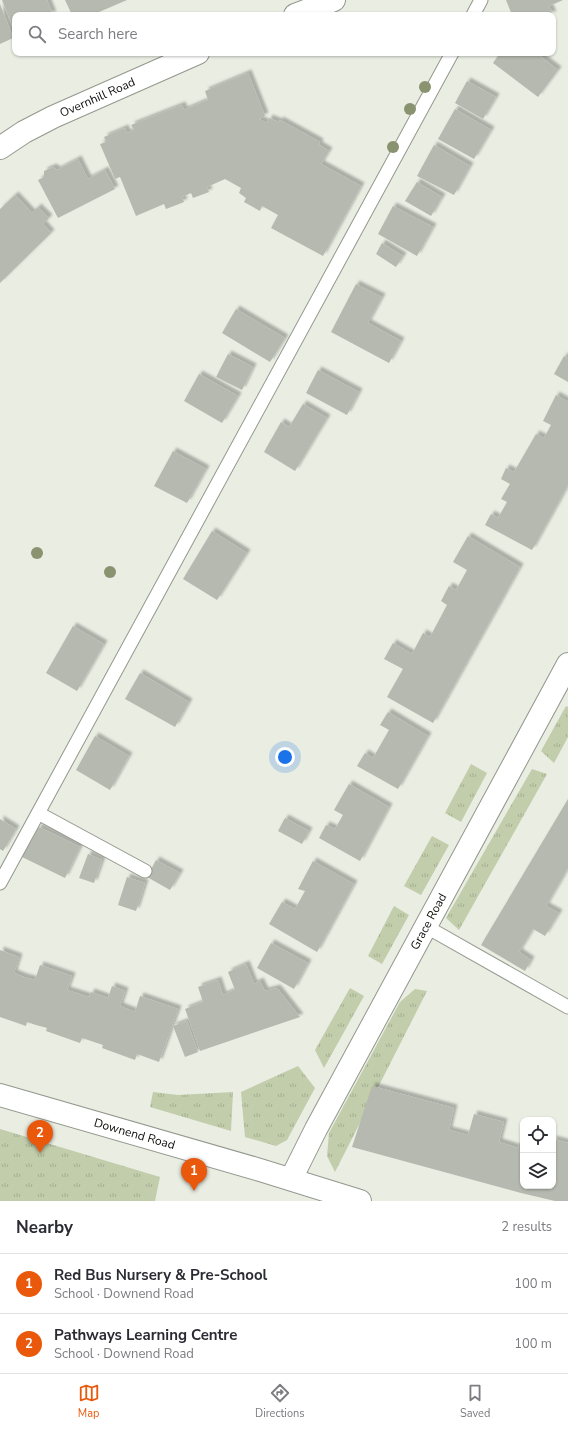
<!DOCTYPE html>
<meta charset="utf-8">
<style>
:root{--surface:#fff;--page:#f2f2f3;--text:#2b2b33;--muted:#7c7c81;--line:#e1e1e2;--accent:#ea580c}
body{margin:0;font-family:"Nunito Sans",sans-serif;background:var(--page);color:var(--text)}
.controls{position:absolute;right:12px;bottom:12px;display:grid;overflow:hidden;border-radius:8px;box-shadow:0 1px 3px #0004}
.controls button{width:36px;height:36px;display:grid;place-items:center;padding:0;border:0;border-bottom:1px solid var(--line);background:var(--surface);color:var(--text);font:20px sans-serif}
.you{position:absolute;left:285px;top:757px;width:14px;height:14px;margin:-10px;border:3px solid #fff;border-radius:50%;background:#1a73e8;box-shadow:0 0 0 6px #1a73e833}
.badge{display:grid;place-items:center;width:26px;height:26px;border-radius:50%;background:var(--accent);color:#fff;font-size:13px;font-weight:700}
.pin{position:absolute;translate:-50% -33px;filter:drop-shadow(0 1px 2px #0008)}
.pin::after{content:'';position:absolute;top:21px;width:14px;height:12px;background:inherit;clip-path:polygon(0 0,100% 0,50% 100%)}
.list{margin:0;padding:0;list-style:none}
h2{display:flex;justify-content:space-between;align-items:center;height:52px;margin:0;padding:0 16px;font-size:17px}
h2 small{font-size:13px;font-weight:400;color:var(--muted)}
.list li{display:grid;grid-template-columns:26px 1fr auto;gap:12px;align-items:center;box-sizing:border-box;height:60px;padding:0 16px;border-top:1px solid var(--line)}
.list b{display:block;font-size:15px;white-space:nowrap}
.list p{margin:0;font-size:13px;white-space:nowrap;color:var(--muted)}
.list em{font-size:13px;font-style:normal;color:var(--muted)}
.icon{flex:none;width:22px;height:22px;fill:none;stroke:currentColor;stroke-width:2;stroke-linecap:round;stroke-linejoin:round}
.map{position:relative;flex:none;width:568px;height:1201px;overflow:hidden}
.search{position:absolute;background:var(--surface);box-shadow:0 1px 3px #0004;left:12px;right:12px;top:12px;height:44px;display:flex;align-items:center;gap:10px;box-sizing:border-box;padding:0 14px;border-radius:8px;color:var(--muted);font-size:15px}
.sheet{height:172px;background:var(--surface)}
nav{display:flex;justify-content:space-around;align-items:center;box-sizing:border-box;height:56px;border-top:1px solid var(--line);background:var(--surface);font-size:11px;color:var(--muted)}
nav a{display:grid;justify-items:center;gap:2px}
nav .on{color:var(--accent)}
.map>svg:first-child{display:block}
</style>
<div class="map">
<svg width="568" height="1201" viewBox="0 0 568 1201">
<defs>
<pattern id="grass-tufts" width="24" height="20" patternUnits="userSpaceOnUse"><rect width="24" height="20" fill="#c1cdab"/><path d="M3 7l-1-3M5 7V3M7 7l1-3M15 17l-1-3M17 17v-4M19 17l1-3" fill="none" stroke="#a5af92"/></pattern>
<filter id="shadow"><feDropShadow dx="3.5" dy="-3.5" stdDeviation="1" flood-color="#0004"/></filter>
</defs>
<rect width="100%" height="100%" fill="#e9ede2"/>
<path fill="url(#grass-tufts)" d="M566,706L568,707V737L554,763L541,751Z
M471,764L487,773L461,822L445,813Z
M532,769L547,774L459,930L446,918Z
M432,836L449,845L421,895L404,886Z
M394,906L409,915L382,964L368,956Z
M350,988L364,996L324,1068L315,1050Z
M415,989L427,991L335,1172L327,1156L329,1133L400,1002Z
M298,1066L315,1088L287,1140L276,1146L245,1137L241,1092Z
M153,1092L178,1095L233,1092L231,1131L150,1107Z
M0,1129L160,1177L155,1201H0Z"/>
<path fill="#b6b9af" filter="url(#shadow)" d="M2,0H47L53,15H15V32Z
M65,0H127L92,15H72Z
M506,0H563L549,6L553,15H512Z
M0,4L13,38L0,44Z
M500,53H536L558,70L538,97L493,63Z
M248,73L265,116L259,119L267,123L269,118L279,122L280,120L320,142L319,145L329,151L321,164L361,186L323,256L271,228L278,215L262,206L260,211L244,202L246,198L239,193L241,188L225,179L207,187L209,192L193,198L191,193L182,197L184,202L166,209L164,204L136,216L120,177L115,179L100,144L106,142L104,137L125,128L127,133L134,130L131,125L182,105L184,110L208,100L205,91Z
M467,81L496,97L483,119L455,103Z
M455,109L491,130L474,159L438,139Z
M434,145L470,166L454,195L417,176Z
M78,159L88,179L105,170L115,189L58,218L38,180L44,177V171L53,167L57,170Z
M417,182L442,197L431,216L405,201Z
M15,195L32,213L38,207L49,218L43,224L51,233L0,283V209Z
M393,206L433,227L417,256L378,234Z
M382,243L403,256L396,267L376,254Z
M356,284L382,297L368,323L401,341L389,363L331,332Z
M236,309L285,338L270,362L222,333Z
M228,354L253,367L242,390L216,377Z
M564,356L568,358V382L554,374Z
M318,370L359,392L347,415L306,393Z
M199,374L238,396L222,423L184,401Z
M556,395L568,402V485L532,550L485,525L491,514L498,518L507,502L501,499L510,484L501,479L506,468L514,472L536,434L544,438L551,425L543,421Z
M303,404L327,418L295,471L264,452L281,422L289,427Z
M173,451L206,469L187,503L154,486Z
M212,531L247,553L217,600L183,579Z
M468,536L520,567L433,723L387,697L403,669L384,659L393,643L412,654L423,633L430,637L447,605L441,601L449,586L456,590L467,570L453,562Z
M73,626L104,644L77,691L46,673Z
M140,673L189,702L175,727L125,699Z
M388,712L428,736L398,789L357,766L365,753L373,758L389,730L380,725Z
M95,736L129,756L110,790L76,770Z
M349,784L389,807L360,861L319,838L326,825L335,829L343,815L334,810Z
M568,799V868L546,906L559,913L545,936L533,929L519,952L531,960L525,971L481,945Z
M285,818L309,831L302,844L278,831Z
M0,819L16,829L3,851L0,849Z
M39,827L80,847L65,878L22,857Z
M88,854L102,860L94,883L79,878Z
M156,860L180,873L170,890L147,877Z
M313,861L354,884L317,952L269,924L282,902L295,909L305,891L298,889Z
M127,877L145,883L136,911L118,905Z
M271,943L308,963L294,989L257,968Z
M0,950L19,957L14,973L24,977L35,980L40,965L72,976L67,990L89,997L91,992L108,998L112,986L125,991L120,1006L135,1012L140,996L178,1009L159,1062L137,1054L135,1060L102,1048L103,1045L82,1038L80,1043L46,1031L47,1028L36,1025L27,1022L26,1026L0,1017Z
M246,964L254,984L260,981L265,991L277,988L300,1017L200,1051L185,1009L203,1002L198,987L218,980L223,995L235,990L228,972Z
M187,1021L198,1052L185,1057L173,1026Z
M372,1086L454,1108L449,1130L468,1135L474,1114L504,1122L499,1142L518,1148L523,1132V1186H553V1139L568,1143V1201H555L521,1193L352,1147Z"/>
<g fill="none" stroke-linecap="round" stroke-linejoin="round">
<defs>
<path id="lane" d="M473,15L481,0
M38,813L145,871
M0,883L452,53
M425,926L568,1007"/>
<g id="street">
<path d="M295,15L334,0"/>
<path id="s1" d="M0,148L24,132L53,117L198,53"/>
<path id="s2" d="M291,1179L316,1129L568,664"/>
</g>
<g id="primary">
<path id="s3" d="M0,1095L260,1170L360,1201"/>
</g>
</defs>
<use href="#lane" stroke="#93978d" stroke-width="15"/>
<use href="#street" stroke="#93978d" stroke-width="24"/>
<use href="#primary" stroke="#93978d" stroke-width="24"/>
<use href="#lane" stroke="#fff" stroke-width="13"/>
<use href="#street" stroke="#fff" stroke-width="22"/>
<use href="#primary" stroke="#fff" stroke-width="22"/>
</g>
<g fill="#899370">
<circle cx="425" cy="87" r="6"/>
<circle cx="410" cy="109" r="6"/>
<circle cx="393" cy="147" r="6"/>
<circle cx="37" cy="553" r="6"/>
<circle cx="110" cy="572" r="6"/>
</g>
<g text-anchor="middle" dominant-baseline="central" stroke-width="3" stroke-linejoin="round" paint-order="stroke">
<g font-size="12" fill="#0d0e0b" stroke="#fff">
<text stroke="none"><textPath href="#s1" startOffset="110">Overnhill Road</textPath></text>
<text stroke="none"><textPath href="#s2" startOffset="292">Grace Road</textPath></text>
<text stroke="none"><textPath href="#s3" startOffset="140">Downend Road</textPath></text>
</g>
</g>
</svg>
<div class="controls">
<button><svg class="icon" aria-label="locate" viewBox="0 0 24 24"><circle cx="12" cy="12" r="6"/><path d="M12 2v4M12 18v4M2 12h4M18 12h4"/></svg></button>
<button><svg class="icon" aria-label="layers" viewBox="0 0 24 24"><path d="M12 4l9 5-9 5-9-5zM3 14l9 5 9-5"/></svg></button>
</div>
<div class="you"></div>
<div class="pin badge" style="left:194px;top:1191px">1</div>
<div class="pin badge" style="left:40px;top:1153px">2</div>
<div class="search"><svg class="icon" aria-label="search" viewBox="0 0 24 24"><circle cx="10" cy="10" r="6"/><path d="M15 15l6 6"/></svg>Search here</div>
</div>
<section class="sheet">
<h2>Nearby<small>2 results</small></h2>
<ul class="list">
<li><span class="badge">1</span><div><b>Red Bus Nursery &amp; Pre-School</b><p>School · Downend Road</p></div><em>100 m</em></li>
<li><span class="badge">2</span><div><b>Pathways Learning Centre</b><p>School · Downend Road</p></div><em>100 m</em></li>
</ul>
</section>
<nav>
<a class="on"><svg class="icon" aria-label="map" viewBox="0 0 24 24"><path d="M3 6l6-2 6 2 6-2v14l-6 2-6-2-6 2zM9 4v14M15 6v14"/></svg>Map</a>
<a><svg class="icon" aria-label="directions" viewBox="0 0 24 24"><path d="M12 3l9 9-9 9-9-9zM9 14v-3h6M13 9l2 2-2 2"/></svg>Directions</a>
<a><svg class="icon" aria-label="saved" viewBox="0 0 24 24"><path d="M7 4h10v16l-5-4-5 4z"/></svg>Saved</a>
</nav>
